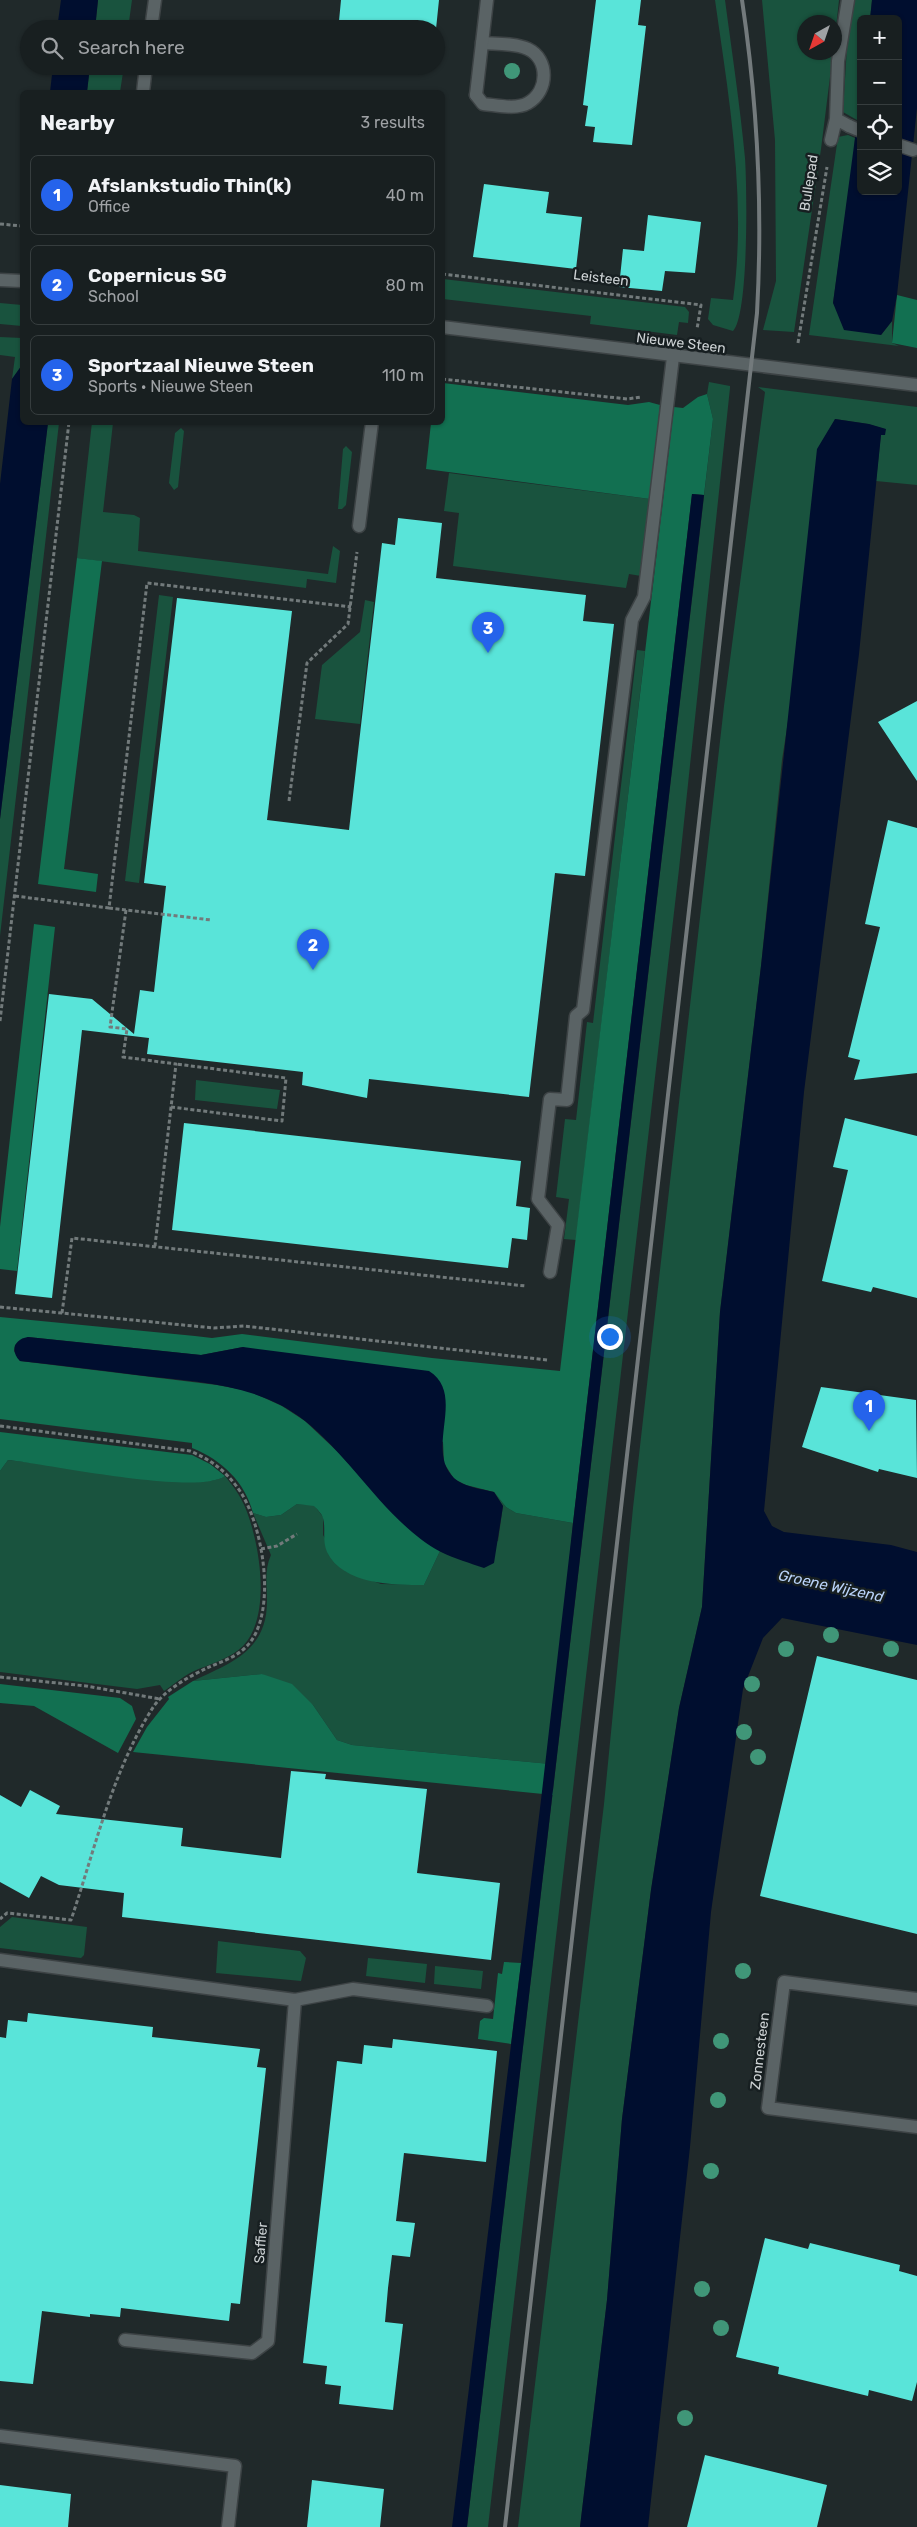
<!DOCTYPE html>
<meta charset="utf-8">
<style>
:root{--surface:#181f20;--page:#252c2d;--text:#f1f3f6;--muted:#9fa2a5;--line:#363d3e;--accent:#2563eb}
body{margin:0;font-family:Rubik,sans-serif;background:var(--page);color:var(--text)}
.controls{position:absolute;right:15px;top:15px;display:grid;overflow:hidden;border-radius:8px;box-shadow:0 1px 4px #0004}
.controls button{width:45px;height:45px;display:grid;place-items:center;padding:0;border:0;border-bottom:1px solid var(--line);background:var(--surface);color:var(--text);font:25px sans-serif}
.compass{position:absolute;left:797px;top:15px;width:45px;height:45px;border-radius:50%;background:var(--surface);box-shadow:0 1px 4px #0004;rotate:220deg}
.you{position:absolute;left:609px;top:1336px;width:18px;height:18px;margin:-12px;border:4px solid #fff;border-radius:50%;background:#1a73e8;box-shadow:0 0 0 8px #1a73e833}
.badge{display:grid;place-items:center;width:32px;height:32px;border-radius:50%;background:var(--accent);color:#fff;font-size:16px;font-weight:700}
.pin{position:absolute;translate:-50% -41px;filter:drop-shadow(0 1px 2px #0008)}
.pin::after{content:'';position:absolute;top:26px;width:18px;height:15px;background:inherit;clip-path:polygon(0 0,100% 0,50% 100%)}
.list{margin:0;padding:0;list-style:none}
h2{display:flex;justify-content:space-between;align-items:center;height:65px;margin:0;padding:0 20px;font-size:21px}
h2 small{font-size:16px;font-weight:400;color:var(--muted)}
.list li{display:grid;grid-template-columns:32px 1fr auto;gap:15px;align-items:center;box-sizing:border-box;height:80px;margin:0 10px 10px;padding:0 10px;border:1px solid var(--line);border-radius:8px}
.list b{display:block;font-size:19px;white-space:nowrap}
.list p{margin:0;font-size:16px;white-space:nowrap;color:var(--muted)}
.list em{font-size:16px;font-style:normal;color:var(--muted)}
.icon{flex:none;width:28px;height:28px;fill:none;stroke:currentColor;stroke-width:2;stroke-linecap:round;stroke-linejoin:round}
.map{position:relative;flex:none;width:917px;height:2527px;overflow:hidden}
.search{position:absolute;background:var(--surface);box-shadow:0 1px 4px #0004;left:20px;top:20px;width:425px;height:55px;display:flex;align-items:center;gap:12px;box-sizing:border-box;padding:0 18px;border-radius:28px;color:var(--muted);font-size:19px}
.panel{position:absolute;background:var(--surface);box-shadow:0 1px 4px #0004;left:20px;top:90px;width:425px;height:335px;border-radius:8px}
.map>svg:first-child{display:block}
</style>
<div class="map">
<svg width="917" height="2527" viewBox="0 0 917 2527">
<rect width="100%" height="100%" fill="#20292a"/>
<path fill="#19533e" d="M98,0H132L128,29H95Z
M715,0H725C732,53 740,105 745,158C747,185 749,315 733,331L713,325L708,319L711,298L733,300C747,200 729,99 715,0Z
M762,0H839L835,37L834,22H804V52L833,53L821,149L794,332L763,330L776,281L775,140Z
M855,0H872L870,19H861V93L857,120L843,112L847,47Z
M90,66H124L120,92H87Z
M848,135L855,138L854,152L833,303L881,335L892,321V343L899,346L809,335L838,137Z
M443,279L685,307L689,312L688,323L679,322L677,335L590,324L591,316L443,299Z
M0,303L22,305V326L0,324Z
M0,337L22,338V365L12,379L15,357L0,355Z
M709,382L730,386V388L679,869L488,2527H467L713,419L707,394Z
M758,387L917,407V485L876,481L881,434H885V429L868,424L835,419L782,760L761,966L720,1312L702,1607L679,1708L651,1890L622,2119L607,2300L580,2527H518L604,1804L633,1508L724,706L765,392Z
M48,422L59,423L0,936V819Z
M92,422L113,423L103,512L134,515L140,518L138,551L328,574L333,546L340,551L336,583L307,579L306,588L77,558Z
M181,428L184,431L178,487L174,490L169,483L175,433Z
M346,446L352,452L346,505L342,509H338L343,449Z
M449,473L650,499L641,576L629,574L626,588L453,566L459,513L444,511Z
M159,595L173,597L139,883L125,881Z
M365,600L374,602L360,724L315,719L322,665L360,632Z
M637,650L645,651L576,1240L564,1239L569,1199L556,1197L565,1119L576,1120L587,1022L593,1023Z
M196,1080L280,1090L277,1109L195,1100Z
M8,1460L188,1481C200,1481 214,1483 225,1476C233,1486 240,1495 245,1507C260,1543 272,1616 243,1646C230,1659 209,1664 192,1672C182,1677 173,1685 164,1691L160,1685L137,1689L0,1672V1471Z
M494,1492L506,1507L516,1513L573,1523L550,1764L352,1745L337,1740L313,1705L262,1674L193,1681C231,1663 267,1651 267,1601C267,1586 264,1570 271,1555L253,1513L266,1517L281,1515L297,1504L314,1505L323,1517V1535L345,1571L381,1584L424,1585L440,1551L449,1555L498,1541L503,1506Z
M12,1917L87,1927L84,1955L81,1958L0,1948V1927Z
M218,1941L300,1951L306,1958L301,1981L216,1973Z
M368,1958L427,1964L425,1983L366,1976Z
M435,1966L483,1971L481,1989L434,1984Z"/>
<path fill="#127051" d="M897,295L917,300V348L892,343Z
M443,383L628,405L649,402L660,405L650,499L426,469L431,423L442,422Z
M707,394L713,419L704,495L692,494L573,1523L516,1513L506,1507L494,1492L466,1485L454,1479L444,1463L443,1442L243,1347L201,1355L28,1337L15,1345L14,1351L20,1361L217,1385L249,1391L282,1406L305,1421L340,1454L390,1510L440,1551L424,1585C394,1585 343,1585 327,1552C322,1541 326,1529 323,1518C322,1514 317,1509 314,1506L297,1504L281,1515L266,1517L253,1513C245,1482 222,1460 192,1448V1443L0,1419V1317L195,1336L212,1338L242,1334L432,1358L560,1371L674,407L683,408L698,397Z
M77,558L102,561L64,869L98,874L96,892L38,884Z
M34,924L55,927L17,1271L0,1269V1227Z
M0,1432L192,1455L210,1464L225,1476C198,1496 47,1464 8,1460L0,1471Z
M262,1674L292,1684L313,1705L337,1740L352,1745L550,1764L553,1795L133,1752L147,1727L169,1699L168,1697L193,1681Z
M0,1684L120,1698L132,1706L136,1719L118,1753L34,1706L0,1703Z
M504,1962L521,1963L511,2044L478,2039L480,2021L484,2018L493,2019L498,1973L502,1974Z"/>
<path fill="#000e2f" d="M61,0H98L95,29H57Z
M872,0H917V108L897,295L892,321L881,335L844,330L833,303L861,93V191H898V19H870Z
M53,66H90L87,92H50Z
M22,365V422L48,423L0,819V484L12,379Z
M835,419L869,424L886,429L885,435H881L859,654L804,1092L764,1511L772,1526L784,1532L891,1545L917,1552V1645L782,1618L763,1638L743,1689L711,1912L690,2147L648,2527H580L607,2300L622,2119L651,1890L679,1708L702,1607L720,1312L761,966L817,449Z
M692,494L704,495L467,2527H452L541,1800Z
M28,1337L201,1355L243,1347L429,1371C467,1395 424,1449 454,1478C463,1487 482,1489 494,1492L503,1506L494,1563L484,1568C470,1563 455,1559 441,1552C388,1524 353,1459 305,1421C258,1383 195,1382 137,1375C98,1370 59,1365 20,1361C10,1351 14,1339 28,1337Z"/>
<path fill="#59e4d9" d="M341,0H439L436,29H399L339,21Z
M596,0H641L638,25L646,26L632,145L593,142L595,127L585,126L588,106L583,105Z
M484,184L549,192L546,213L582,217L576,269L473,257Z
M648,215L701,222L695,273L665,271L662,291L619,287L623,249L644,251Z
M398,518L442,523L436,578L586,595L583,621L614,624L585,876L555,873L529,1097L369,1079L367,1098L302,1085L303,1072L147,1054L149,1038L82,1030L52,1298L15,1294L49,994L92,999L134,1034L140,990L154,992L166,886L144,883L177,598L292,611L267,820L349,830L382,543L395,545Z
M917,701V781L878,722Z
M888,820L917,828V1073L854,1080L860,1060L848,1057L880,927L865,924Z
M845,1118L917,1136V1298L873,1287L871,1292L822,1281L848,1170L833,1167Z
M184,1123L521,1161L516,1206L530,1208L527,1240L512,1238L508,1268L172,1230Z
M821,1387L916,1400L917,1478L879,1469L878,1472L802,1447Z
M817,1656L917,1680V1934L760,1896Z
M291,1771L326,1774L325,1779L427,1789L417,1873L500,1883L491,1960L122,1917L124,1893L59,1885L41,1876L29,1898L0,1882V1795L21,1807L30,1790L60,1806L56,1814L183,1828L181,1846L281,1858Z
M28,2013L153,2027L152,2037L260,2049L257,2067L266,2068L240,2304L231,2303L229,2321L121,2308L120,2317L90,2314V2317L42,2311L33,2384L0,2381V2037L6,2038L8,2020L27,2022Z
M393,2039L497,2051L486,2162L404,2153L396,2221L415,2223L410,2257L392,2255L388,2288L385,2322L403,2324L393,2410L339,2404L341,2386L325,2384L327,2366L303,2363L337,2061L362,2064L364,2045L392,2048Z
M765,2238L808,2249L810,2243L900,2265L899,2271L917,2276V2382L912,2401L869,2390L868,2396L778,2374L779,2367L736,2357Z
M705,2455L827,2485L817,2527H687Z
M312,2480L384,2489L380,2527H307Z
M0,2485L71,2494L68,2527H0Z"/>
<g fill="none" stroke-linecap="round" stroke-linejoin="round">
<defs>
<path id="lane" d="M476,95L483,104C496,105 516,110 528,103C549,91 549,59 528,49C515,43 496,44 482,43
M849,126L861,131
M898,145L913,150
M359,526L372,422
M550,1272L558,1225L538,1199L550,1099L567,1100L576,1016L583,1010L632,620L644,597L673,357"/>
<path id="street" d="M151,29L155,0
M143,92L146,66
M476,95L487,0
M836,119L849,126
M831,140L836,119L838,61L848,0
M0,1960L295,2000L353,1989L487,2006
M917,1999L784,1982L768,2108L917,2127
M125,2340L252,2353L268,2341L295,2000
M0,2436L235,2466L228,2527"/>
<path id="secondary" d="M0,280L22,281
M442,327L917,385"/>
</defs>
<use href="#lane" stroke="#3d4345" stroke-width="15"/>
<use href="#street" stroke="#3d4345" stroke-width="15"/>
<use href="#secondary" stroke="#3d4345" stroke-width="15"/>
<path stroke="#727a7b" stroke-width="3" stroke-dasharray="4 2.5" stroke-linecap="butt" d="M0,224L22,226
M442,274L701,305L697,329
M798,343L827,167
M442,379L627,399L641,397
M289,801L307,663L348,624L357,552
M15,896L109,908L147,583L351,607
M109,908L211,920
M126,910L110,1027L127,1029L123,1057L176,1064L155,1246
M0,1021L69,422
M171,1107L282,1121L286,1078L176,1064
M0,1307L214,1328L244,1326L547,1360
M62,1313L72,1238L526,1286
M0,1426L190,1451C209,1459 224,1469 237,1487C263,1520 279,1615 246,1647C235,1658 220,1662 207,1668C188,1677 163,1691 152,1709C112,1772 95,1849 71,1920L7,1913L0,1919
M261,1549L277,1546L297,1534
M0,1677L86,1686L160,1699"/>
<use href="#lane" stroke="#5a6365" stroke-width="12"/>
<use href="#street" stroke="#5a6365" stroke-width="12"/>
<use href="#secondary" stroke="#5a6365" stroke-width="12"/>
<path stroke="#737a7c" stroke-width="4" d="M505,2527L757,313C763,205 758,107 742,0"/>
</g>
<g fill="#409678">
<circle cx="512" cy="71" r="8"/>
<circle cx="831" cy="1635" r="8"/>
<circle cx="786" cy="1649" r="8"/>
<circle cx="891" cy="1649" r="8"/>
<circle cx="752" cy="1684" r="8"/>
<circle cx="744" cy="1732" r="8"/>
<circle cx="758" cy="1757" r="8"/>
<circle cx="743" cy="1971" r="8"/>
<circle cx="721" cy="2041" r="8"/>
<circle cx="718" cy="2100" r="8"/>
<circle cx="711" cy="2171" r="8"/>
<circle cx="702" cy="2289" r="8"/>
<circle cx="721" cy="2328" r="8"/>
<circle cx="685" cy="2418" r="8"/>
</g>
<g text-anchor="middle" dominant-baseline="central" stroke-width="5" stroke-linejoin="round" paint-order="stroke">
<g font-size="14" fill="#cdd2d4" stroke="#171f21">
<text transform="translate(809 183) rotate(-81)">Bullepad</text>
<text transform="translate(601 278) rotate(7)">Leisteen</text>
<text transform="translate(681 343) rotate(7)">Nieuwe Steen</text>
<text transform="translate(760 2051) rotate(-83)">Zonnesteen</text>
<text transform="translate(261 2243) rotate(-85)">Saffier</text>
</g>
<g font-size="15" font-style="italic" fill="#bad4fa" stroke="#171f21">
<text transform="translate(831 1586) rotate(12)">Groene Wijzend</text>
</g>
</g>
</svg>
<div class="controls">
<button>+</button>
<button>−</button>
<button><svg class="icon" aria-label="locate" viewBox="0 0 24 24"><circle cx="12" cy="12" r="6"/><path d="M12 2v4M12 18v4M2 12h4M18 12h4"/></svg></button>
<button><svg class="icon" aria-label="layers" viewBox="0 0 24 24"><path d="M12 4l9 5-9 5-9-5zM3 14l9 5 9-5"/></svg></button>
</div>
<svg class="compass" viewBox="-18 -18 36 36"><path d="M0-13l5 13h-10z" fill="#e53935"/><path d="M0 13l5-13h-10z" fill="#9fa2a5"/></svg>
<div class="you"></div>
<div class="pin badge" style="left:869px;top:1431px">1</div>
<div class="pin badge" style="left:313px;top:970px">2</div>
<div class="pin badge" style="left:488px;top:653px">3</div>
<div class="search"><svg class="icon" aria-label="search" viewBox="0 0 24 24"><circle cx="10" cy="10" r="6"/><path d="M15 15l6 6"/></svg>Search here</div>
<section class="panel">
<h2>Nearby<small>3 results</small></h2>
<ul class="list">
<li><span class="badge">1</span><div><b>Afslankstudio Thin(k)</b><p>Office</p></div><em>40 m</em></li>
<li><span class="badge">2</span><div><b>Copernicus SG</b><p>School</p></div><em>80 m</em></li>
<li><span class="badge">3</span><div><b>Sportzaal Nieuwe Steen</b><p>Sports · Nieuwe Steen</p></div><em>110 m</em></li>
</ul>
</section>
</div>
